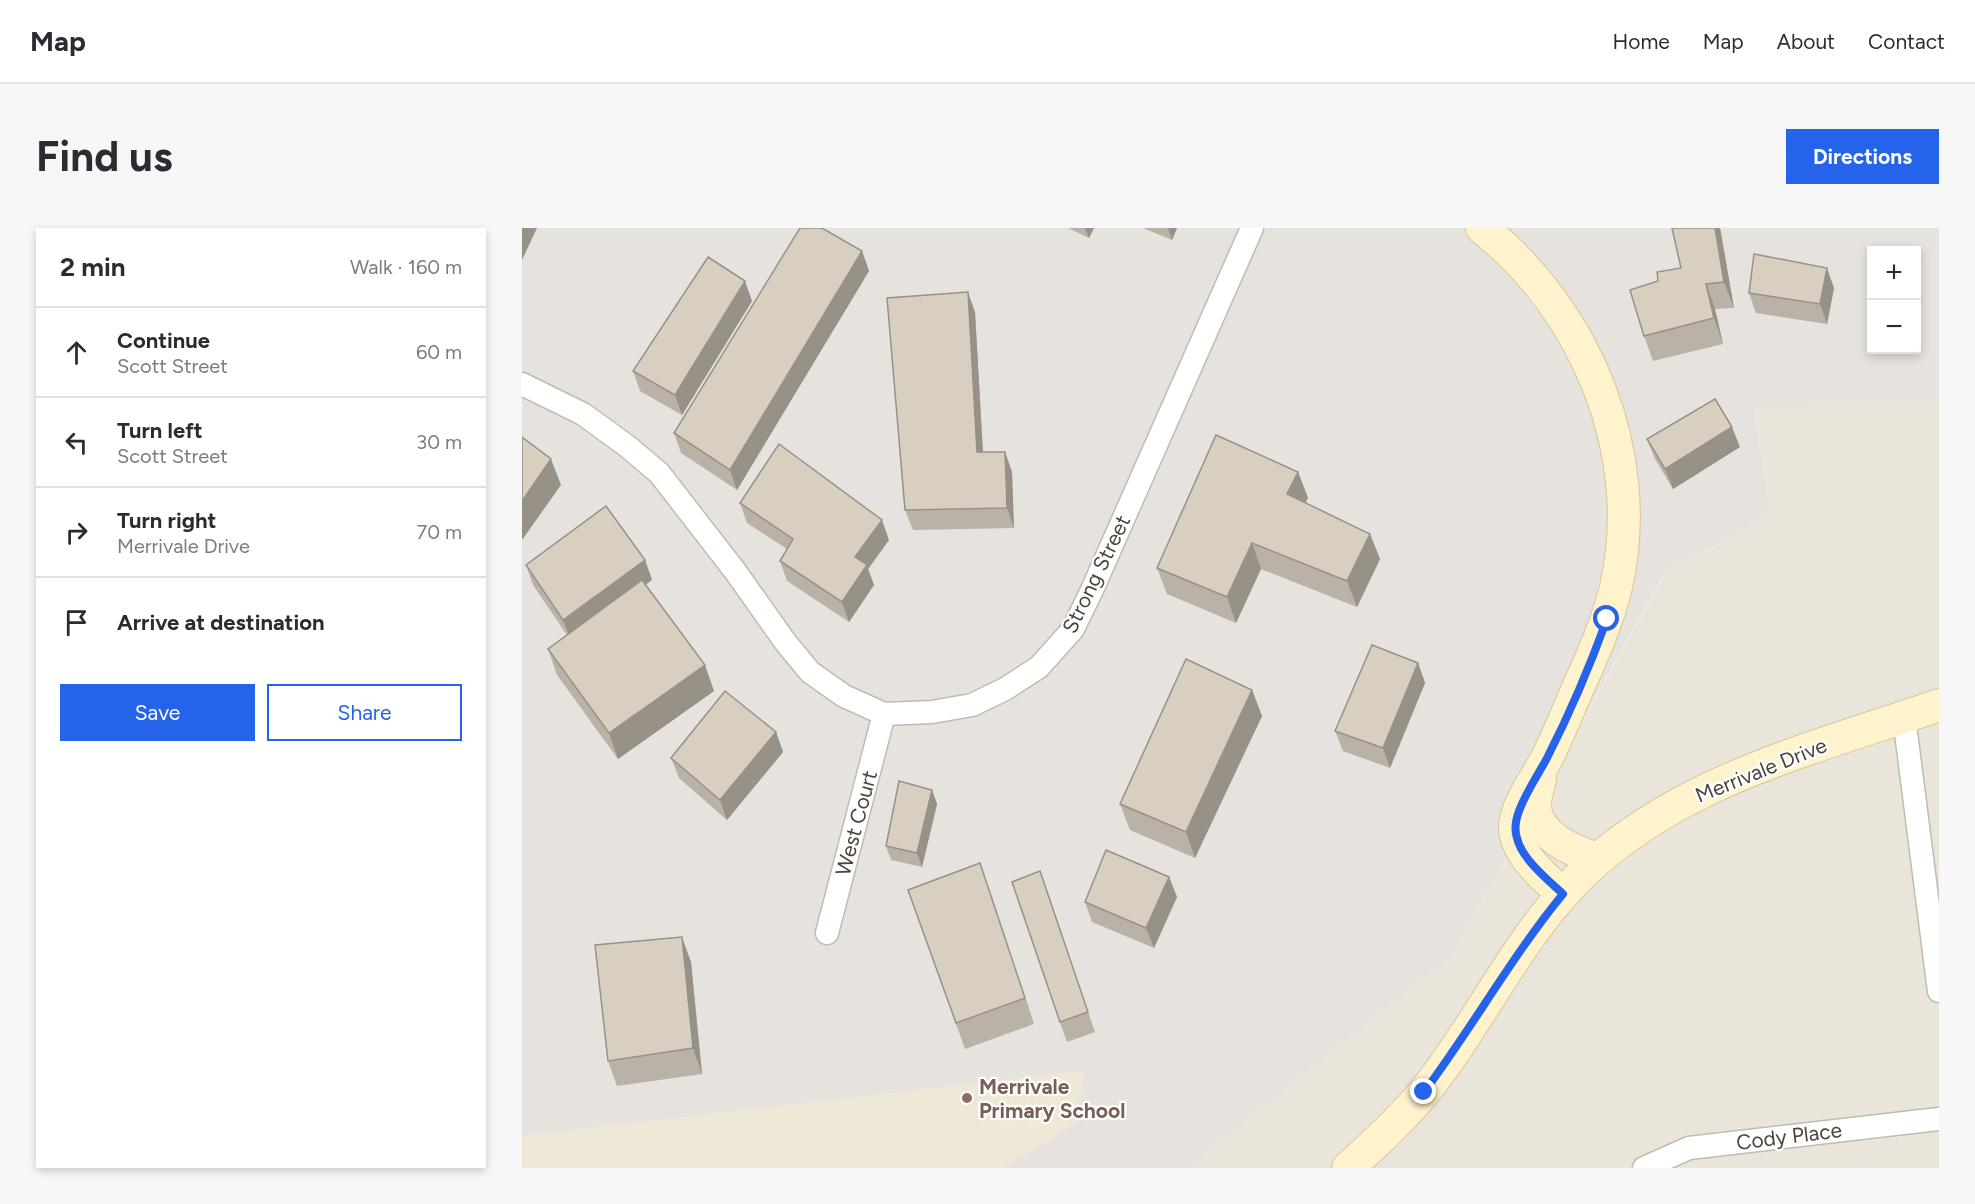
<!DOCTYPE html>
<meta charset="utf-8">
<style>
:root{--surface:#fff;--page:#f7f7f7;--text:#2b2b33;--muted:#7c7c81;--line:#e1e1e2;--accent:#2563eb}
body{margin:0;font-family:Figtree,sans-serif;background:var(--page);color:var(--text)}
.controls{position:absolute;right:18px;top:18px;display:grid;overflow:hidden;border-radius:0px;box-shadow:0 3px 9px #0003}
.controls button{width:54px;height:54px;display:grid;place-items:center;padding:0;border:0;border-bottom:2px solid var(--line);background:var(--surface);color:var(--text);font:30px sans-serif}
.stop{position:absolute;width:18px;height:18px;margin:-14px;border:4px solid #2563eb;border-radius:50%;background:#fff}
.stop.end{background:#2563eb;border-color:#fff;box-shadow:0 2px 6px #0008}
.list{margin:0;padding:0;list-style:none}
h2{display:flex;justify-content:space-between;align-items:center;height:78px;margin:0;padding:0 24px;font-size:26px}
h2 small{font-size:20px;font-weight:400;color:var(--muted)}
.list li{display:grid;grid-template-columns:39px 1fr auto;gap:18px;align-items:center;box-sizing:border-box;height:90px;padding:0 24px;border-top:2px solid var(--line)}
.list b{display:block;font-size:22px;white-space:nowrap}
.list p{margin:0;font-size:20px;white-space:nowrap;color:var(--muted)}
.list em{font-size:20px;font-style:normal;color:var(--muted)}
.actions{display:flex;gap:12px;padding:18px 24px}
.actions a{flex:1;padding:14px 0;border:2px solid var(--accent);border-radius:0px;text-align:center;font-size:21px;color:var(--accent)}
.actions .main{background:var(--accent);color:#fff}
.icon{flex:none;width:33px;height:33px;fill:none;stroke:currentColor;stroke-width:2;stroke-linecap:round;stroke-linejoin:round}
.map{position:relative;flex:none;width:1417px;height:940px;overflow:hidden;border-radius:0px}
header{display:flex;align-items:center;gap:36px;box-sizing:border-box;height:84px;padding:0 30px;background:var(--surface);border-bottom:2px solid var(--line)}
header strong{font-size:28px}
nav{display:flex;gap:33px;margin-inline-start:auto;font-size:21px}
.intro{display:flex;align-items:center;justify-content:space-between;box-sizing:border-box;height:144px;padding:0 36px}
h1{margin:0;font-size:42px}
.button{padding:15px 27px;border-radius:0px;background:var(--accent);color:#fff;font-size:21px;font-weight:700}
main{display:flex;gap:36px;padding:0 36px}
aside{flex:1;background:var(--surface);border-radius:0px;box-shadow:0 3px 9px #0003}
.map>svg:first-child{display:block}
</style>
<header>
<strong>Map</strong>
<nav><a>Home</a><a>Map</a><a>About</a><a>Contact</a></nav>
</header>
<div class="intro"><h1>Find us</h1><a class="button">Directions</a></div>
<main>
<aside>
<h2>2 min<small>Walk · 160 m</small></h2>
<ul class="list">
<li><svg class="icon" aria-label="ahead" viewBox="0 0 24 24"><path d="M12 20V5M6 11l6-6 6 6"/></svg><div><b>Continue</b><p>Scott Street</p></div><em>60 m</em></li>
<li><svg class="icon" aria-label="left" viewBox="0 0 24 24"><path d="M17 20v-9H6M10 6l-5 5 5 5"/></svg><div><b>Turn left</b><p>Scott Street</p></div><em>30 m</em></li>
<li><svg class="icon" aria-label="right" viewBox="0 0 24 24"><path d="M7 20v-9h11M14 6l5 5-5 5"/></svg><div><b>Turn right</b><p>Merrivale Drive</p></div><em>70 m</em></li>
<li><svg class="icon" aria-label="arrive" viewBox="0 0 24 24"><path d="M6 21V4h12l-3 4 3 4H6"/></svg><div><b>Arrive at destination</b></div></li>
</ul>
<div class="actions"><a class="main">Save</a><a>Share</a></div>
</aside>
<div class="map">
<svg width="1417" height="940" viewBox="0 0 1417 940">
<rect width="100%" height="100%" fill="#f6f3ec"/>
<path fill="#eae5da" d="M1417,171V940H666L928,730L1143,346L1249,287L1230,182Z"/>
<path fill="#e6e2dd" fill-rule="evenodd" d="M0,0H1417V171L1231,182L1249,287L1142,346L928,730L666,940H480L552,896L563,843L0,908ZM1350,22H1394V122H1350Z"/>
<path fill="#efe8d6" d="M563,843L552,896L480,940H0V908Z"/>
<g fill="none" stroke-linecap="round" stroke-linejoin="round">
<defs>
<path id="street" d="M0,156L61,186L105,218L137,245L213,343L264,415L288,444L322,468L362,486L410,484L450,477L483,461L517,439L551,401L570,362L730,0
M1382,489L1417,763
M305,705L362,486
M1122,940L1167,920L1417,891"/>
<path id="secondary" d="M960,0C1065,83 1124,227 1094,359C1086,392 1073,422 1059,453C1048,478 1038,503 1026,528C1016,548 995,575 993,597C992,625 1022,649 1041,666
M1018,552C1015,562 1011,574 1014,585C1021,611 1053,624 1076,631
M826,940C853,916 880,891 903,863C953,801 988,726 1041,666C1137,557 1285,523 1417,477"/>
</defs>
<use href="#street" stroke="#c2bbae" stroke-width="25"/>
<use href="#secondary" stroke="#d6c79b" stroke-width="34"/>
<use href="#street" stroke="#fff" stroke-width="22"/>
<use href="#secondary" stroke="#fff3cd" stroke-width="32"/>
</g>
<path fill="#bab2a6" d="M546,0H572L567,10Z
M621,0H655L650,12Z
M1198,0L1212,80L1193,81L1201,116L1131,133L1122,108L1136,53L1159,40Z
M340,23L347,43L215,262L159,225L152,205Z
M1312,60L1305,96L1234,85L1227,65Z
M230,73L160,187L118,163L111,143Z
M453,84L461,224H483L490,244L492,300L391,302L383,282Z
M1125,211L1218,219L1151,261L1133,231Z
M776,244L786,270L783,275L848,306L858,331L835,379L739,341L714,395L645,366L635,340Z
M218,275L367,312L346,341L352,357L327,394L265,353L258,333L265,321L225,295Z
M123,332L130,352L123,357L192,463L96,531L35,447L26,421L45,407L11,357L4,337Z
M896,435L903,455L868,540L821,523L813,503Z
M730,462L740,488L673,630L608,602L598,576Z
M254,504L261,524L205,592L157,550L149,530Z
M410,562L415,576L400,639L369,632L364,618Z
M518,643L573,804L545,814L538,794Z
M647,649L655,669L632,720L570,694L563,674Z
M467,661L512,796L443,821L386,662Z
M169,734L180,846L95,858L86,833Z"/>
<path fill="#979187" d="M0,0H15L0,32Z
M563,0H572L567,10Z
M646,0H655L650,12Z
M1193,0H1198L1212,80L1202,54Z
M340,23L347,43L215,262L208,242Z
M1305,40L1312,60L1305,96L1298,76Z
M223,53L230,73L160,187L153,167Z
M1184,56L1193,81L1201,116L1192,90Z
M446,64L453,84L462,244L455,224Z
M1210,199L1218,219L1151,261L1143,241Z
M483,224L490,244L492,300L485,280Z
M29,231L39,257L0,312V273Z
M776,244L786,270L774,292L765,266Z
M360,292L367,312L346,341L352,357L327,394L320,374L333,329Z
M848,306L858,331L835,379L825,353Z
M730,315L739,341L714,395L705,369Z
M123,332L130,352L49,412L41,392Z
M896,435L903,455L868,540L861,520Z
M183,437L192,463L96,531L87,505Z
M730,462L740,488L673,630L664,604Z
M254,504L261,524L205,592L198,572Z
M410,562L415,576L400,639L395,625Z
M458,635L467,661L512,796L503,770Z
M647,649L655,669L632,720L624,700Z
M160,709L169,734L180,846L171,820Z"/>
<path fill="#d8cfc1" stroke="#979187" stroke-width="1.5" d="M278,0H300L340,23L208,242L152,205Z
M1150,0H1193L1202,54L1184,56L1192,90L1122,108L1108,62L1136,53L1135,44L1159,40Z
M1232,26L1305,40L1298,76L1227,65Z
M186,29L223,53L153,167L111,143Z
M446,64L455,224H483L485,280L383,282L365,70Z
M1193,171L1210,199L1143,241L1125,211Z
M694,207L776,244L765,266L848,306L825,353L730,315L705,369L635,340Z
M0,209L29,231L0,273Z
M257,216L360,292L333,329L345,337L320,374L258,333L271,311L218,275Z
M84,278L123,332L41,392L4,337Z
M120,352L183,437L87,505L26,421Z
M850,417L896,435L861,520L813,503Z
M664,431L730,462L664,604L598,576Z
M203,463L254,504L198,572L149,530Z
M377,553L410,562L395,625L364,618Z
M584,622L647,649L624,700L563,674Z
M458,635L503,770L434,795L386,662Z
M518,643L566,784L538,794L490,654Z
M160,709L171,820L86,833L73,717Z"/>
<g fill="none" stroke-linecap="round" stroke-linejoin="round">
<path stroke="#2563eb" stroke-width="8" d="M902,864C950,800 990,728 1041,666C1026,652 999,630 995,610C992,601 994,591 997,583C1004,564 1016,547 1025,530C1048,485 1068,438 1085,391"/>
</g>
<circle fill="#8d6e63" stroke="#fff" stroke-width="2" cx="445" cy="870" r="6"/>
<g text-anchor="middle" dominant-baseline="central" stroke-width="4.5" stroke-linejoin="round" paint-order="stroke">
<g font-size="21" fill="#4b4439" stroke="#fff">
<text transform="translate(574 346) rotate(-64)">Strong Street</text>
<text transform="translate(1239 542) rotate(-22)">Merrivale Drive</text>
<text transform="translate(334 595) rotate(-75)">West Court</text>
<text transform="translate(1267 908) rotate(-7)">Cody Place</text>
</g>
<g font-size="21" font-weight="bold" fill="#785e54" stroke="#fff" text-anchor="start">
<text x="457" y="858">Merrivale<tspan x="457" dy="24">Primary School</tspan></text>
</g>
</g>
</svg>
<div class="controls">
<button>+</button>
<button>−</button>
</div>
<div class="stop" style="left:1085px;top:391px"></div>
<div class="stop end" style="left:902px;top:864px"></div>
</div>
</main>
